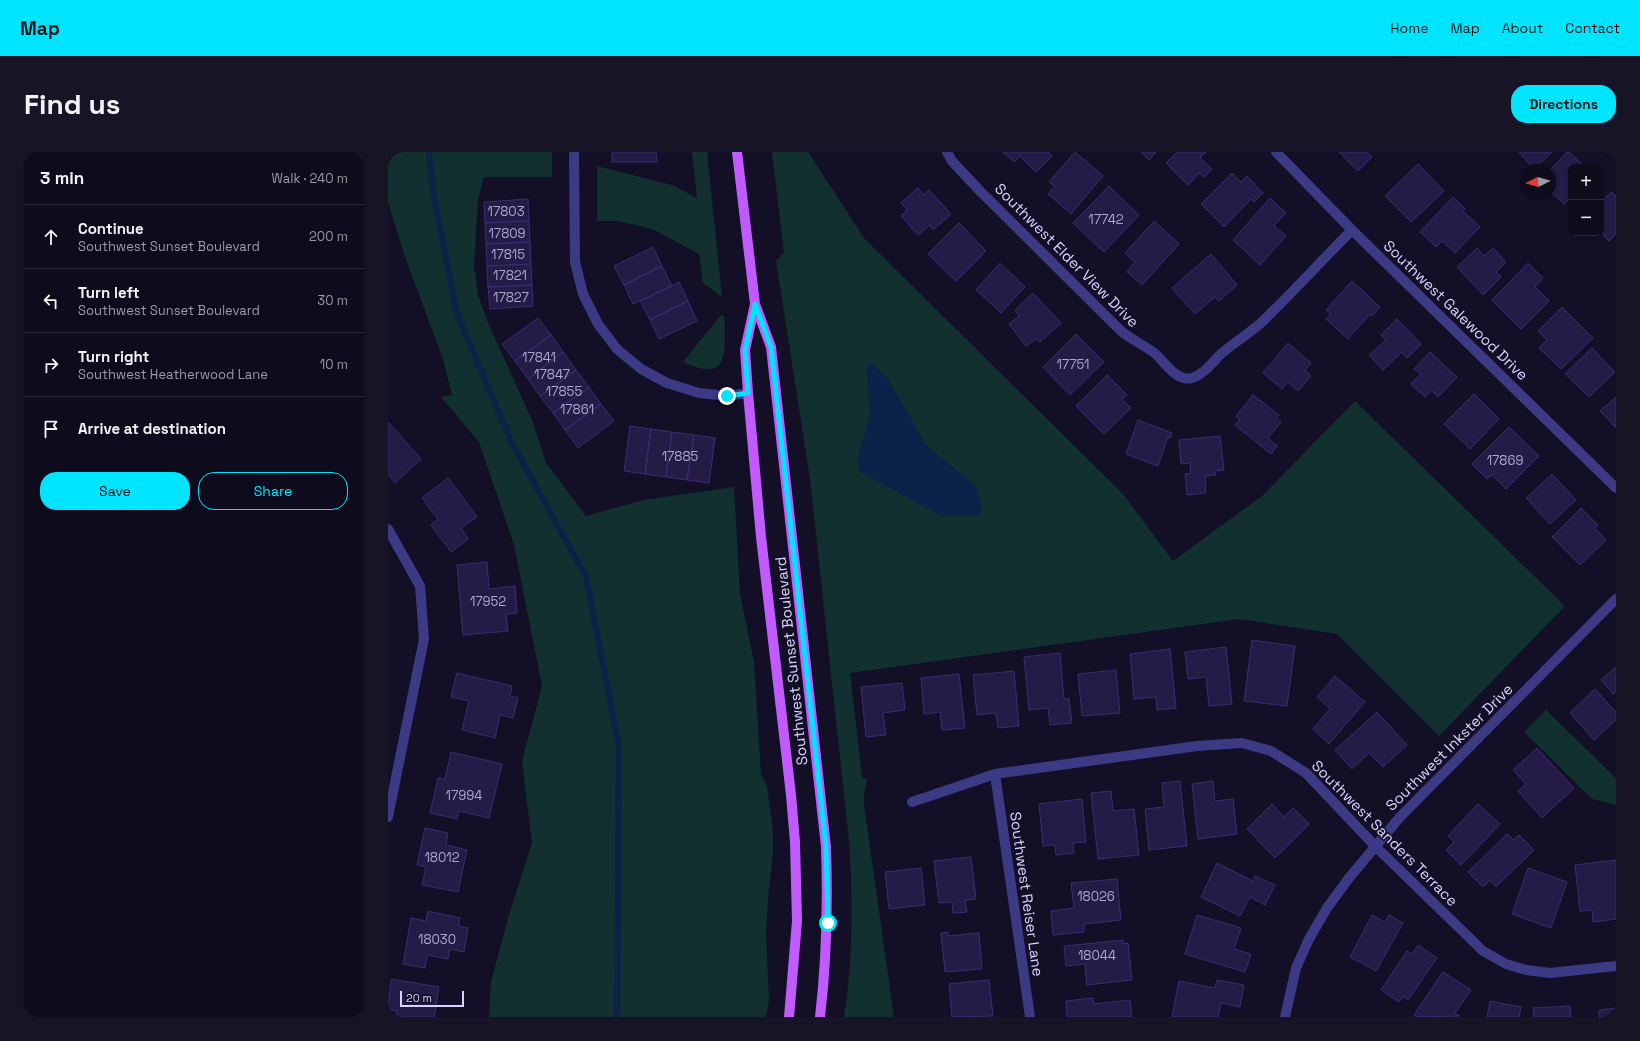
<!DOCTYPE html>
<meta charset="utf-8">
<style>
:root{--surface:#0e0b1c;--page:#171425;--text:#f1f3f6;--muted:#9b9ba3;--line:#2e2b3b;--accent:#00e5ff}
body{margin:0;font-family:"Space Grotesk",sans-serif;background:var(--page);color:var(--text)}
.controls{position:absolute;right:12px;top:12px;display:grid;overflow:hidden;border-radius:8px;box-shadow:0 1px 3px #0004}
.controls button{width:36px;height:36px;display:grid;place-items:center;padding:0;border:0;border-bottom:1px solid var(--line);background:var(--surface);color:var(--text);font:20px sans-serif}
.compass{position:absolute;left:1132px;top:12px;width:36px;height:36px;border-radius:50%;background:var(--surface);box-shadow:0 1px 3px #0004;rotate:264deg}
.scale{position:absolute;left:12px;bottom:10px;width:64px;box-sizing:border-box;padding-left:4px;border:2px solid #d9d4ff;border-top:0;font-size:11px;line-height:14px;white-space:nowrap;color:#d9d4ff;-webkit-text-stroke:3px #130f26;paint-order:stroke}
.stop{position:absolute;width:12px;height:12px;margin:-9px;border:3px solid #00e5ff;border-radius:50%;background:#fff}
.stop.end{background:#00e5ff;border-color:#fff;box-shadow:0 1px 4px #0008}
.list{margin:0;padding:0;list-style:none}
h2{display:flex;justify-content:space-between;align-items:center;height:52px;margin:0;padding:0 16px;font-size:17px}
h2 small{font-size:13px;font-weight:400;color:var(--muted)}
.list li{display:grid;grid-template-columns:26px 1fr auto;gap:12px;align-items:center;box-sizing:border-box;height:64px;padding:0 16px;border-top:1px solid var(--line)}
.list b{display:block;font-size:15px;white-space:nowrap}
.list p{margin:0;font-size:13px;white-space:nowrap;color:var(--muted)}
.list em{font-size:13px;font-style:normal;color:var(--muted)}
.actions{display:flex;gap:8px;padding:12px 16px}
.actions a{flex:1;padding:9px 0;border:1px solid var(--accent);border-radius:16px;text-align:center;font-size:14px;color:var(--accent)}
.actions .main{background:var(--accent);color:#111}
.icon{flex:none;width:22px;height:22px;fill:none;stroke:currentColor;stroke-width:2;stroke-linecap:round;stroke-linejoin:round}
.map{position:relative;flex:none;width:1228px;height:865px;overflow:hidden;border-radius:16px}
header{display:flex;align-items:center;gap:24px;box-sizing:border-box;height:56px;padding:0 20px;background:var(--accent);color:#111}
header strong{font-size:19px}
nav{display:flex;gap:22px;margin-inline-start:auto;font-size:14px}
.intro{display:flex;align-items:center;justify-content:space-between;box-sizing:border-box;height:96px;padding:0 24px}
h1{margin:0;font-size:28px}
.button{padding:10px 18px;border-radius:16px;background:var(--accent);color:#111;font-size:14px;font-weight:700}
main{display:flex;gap:24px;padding:0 24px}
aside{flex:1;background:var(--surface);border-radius:16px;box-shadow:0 1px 3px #0004}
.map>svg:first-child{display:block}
</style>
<header>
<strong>Map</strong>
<nav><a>Home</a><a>Map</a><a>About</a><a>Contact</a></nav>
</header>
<div class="intro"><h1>Find us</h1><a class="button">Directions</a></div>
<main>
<aside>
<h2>3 min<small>Walk · 240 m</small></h2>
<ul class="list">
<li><svg class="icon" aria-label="ahead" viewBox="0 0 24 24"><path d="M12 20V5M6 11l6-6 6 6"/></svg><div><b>Continue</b><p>Southwest Sunset Boulevard</p></div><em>200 m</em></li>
<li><svg class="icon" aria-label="left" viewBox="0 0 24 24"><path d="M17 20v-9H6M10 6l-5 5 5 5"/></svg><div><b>Turn left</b><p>Southwest Sunset Boulevard</p></div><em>30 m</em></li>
<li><svg class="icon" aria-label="right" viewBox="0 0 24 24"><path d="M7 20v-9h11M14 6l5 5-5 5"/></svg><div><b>Turn right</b><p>Southwest Heatherwood Lane</p></div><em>10 m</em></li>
<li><svg class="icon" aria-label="arrive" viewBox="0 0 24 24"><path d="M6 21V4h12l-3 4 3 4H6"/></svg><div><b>Arrive at destination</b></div></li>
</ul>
<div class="actions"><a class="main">Save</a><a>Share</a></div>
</aside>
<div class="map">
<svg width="1228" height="865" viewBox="0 0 1228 865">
<rect width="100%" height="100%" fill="#130f26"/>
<path fill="#12302f" d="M0,0H164V25H96L90,47L86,114L90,143L100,171L144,268L158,311L198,364L255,348L346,335L352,442L366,510L373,623L379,634L385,680V701L380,746L378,782L381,848L378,865H101L103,830L121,763L144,691L134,609L154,534L126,393L91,290L53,245L64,243L55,207L18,108L0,50Z
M304,0H319L334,145L315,131L311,102L264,77L230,69H209V14L284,33L309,46Z
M384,0H420L476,86L735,342L785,409L874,344L967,249L1177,454L1051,584L949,482L851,467L462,521L474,625L479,628L476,643V653L506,865H456C465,807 465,748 461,689L422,327L388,109L396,101Z
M336,163C337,197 343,233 295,210L332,164Z
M1158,558L1228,626V653L1204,647L1136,580Z"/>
<path fill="#0c2248" d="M483,211L499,225L538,293L587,333L594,354L590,364H554L472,320L469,308L482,264L479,217Z"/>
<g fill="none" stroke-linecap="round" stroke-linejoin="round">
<path stroke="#0c2248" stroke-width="6" d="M41,0L46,45L69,162L123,289L198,425L231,595L229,865"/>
</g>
<path fill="#241b47" stroke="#3b2d73" d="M224,0H268L269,10H224Z
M615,0H660L664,4L648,20L632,4L626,10Z
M687,0L715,24L683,62L660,42L667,34L661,30Z
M753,0H768L761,8Z
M789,0H818L812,6L824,17L816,25L811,21L800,33L778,11Z
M951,0H979L984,5L970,19Z
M1131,0H1164L1146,17Z
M1179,0H1181L1197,15H1183V45L1176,52L1162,39V18Z
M1030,12L1056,39L1023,70L997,44Z
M844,21L853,30L859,24L875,41L866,50L863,47L836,75L813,52Z
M721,34L751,63L716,100L685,71Z
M530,36L536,43L541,38L563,62L545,78L542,73L530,83L513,64L519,58L513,51Z
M1224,40L1228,44V82L1221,89L1213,80V49Z
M1065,45L1077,57L1075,59L1092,75L1067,101L1054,89L1048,95L1032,80Z
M882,46L898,61L886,74L898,84L872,113L845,88Z
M140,47L141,69L97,71L96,50Z
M141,69L142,90L98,92L97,71Z
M766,69L791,92L754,133L739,120L747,110L737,101Z
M571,71L598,99L568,129L540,102Z
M142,90L143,112L99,114L98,92Z
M265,95L274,114L236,133L226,114Z
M1089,96L1096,104L1105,96L1118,110L1108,120L1113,125L1095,143L1069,115Z
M823,102L849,133L831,149L827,145L807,162L784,136Z
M612,111L637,135L613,161L588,138Z
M1140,111L1155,126L1147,135L1161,149L1133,177L1104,148Z
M143,112L144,133L100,135L99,114Z
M274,114L284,134L245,152L236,133Z
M964,129L992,155L984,164L982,162L960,187L938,167L943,162L938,158Z
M291,130L300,149L262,168L252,149Z
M144,133L145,154L102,157L100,135Z
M645,141L673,171L652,190L648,187L638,194L621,172L631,164L627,158Z
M300,149L309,169L271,187L262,168Z
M1174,155L1205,186L1173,217L1151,196L1159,188L1150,179Z
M150,166L163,183L127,209L114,192Z
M1009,167L1033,192L1019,206L1014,200L995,218L981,203L998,188L993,183Z
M688,182L716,210L682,243L655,215Z
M163,183L175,200L140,227L127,209Z
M900,191L923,211L917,218L923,224L910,239L900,230L894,237L875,221Z
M1204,196L1227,220L1201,245L1177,222Z
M175,200L188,218L152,244L140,227Z
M1042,200L1069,225L1050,245L1043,238L1037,245L1023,232L1033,222L1026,217Z
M188,218L201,235L165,261L152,244Z
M719,223L739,243L734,247L743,256L716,282L688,254Z
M201,235L213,252L177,278L165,261Z
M1086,242L1111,267L1082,297L1056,272Z
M865,243L891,263L888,266L893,270L880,286L889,294L883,302L847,273L852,267L848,264Z
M1228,245V276L1212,259Z
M213,252L226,269L190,296L177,278Z
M750,268L784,281L782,286L780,285L770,314L738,302Z
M1,271L33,307L7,331L0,322V273Z
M242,274L263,277L257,322L236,319Z
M1121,275L1151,304L1118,337L1104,323L1099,327L1084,312Z
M263,277L284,280L278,325L257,322Z
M284,280L306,283L299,328L278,325Z
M306,283L327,286L321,331L299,328Z
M832,284L836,318L827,319L828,323L817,324L818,341L799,343L797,322L803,321L802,311L793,312L791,288Z
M1164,322L1188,348L1162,372L1138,346Z
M60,326L89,365L73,376L80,387L63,400L43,373L50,367L34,346Z
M1193,356L1210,373L1207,376L1218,388L1192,413L1164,385Z
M99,410L101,437L127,434L129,461L118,462L120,479L75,483L69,413Z
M864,488L907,494L899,554L856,549Z
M838,495L844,552L821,554L818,525L800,527L797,500Z
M782,497L788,556L769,558L768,545L746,547L742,502Z
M672,501L676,547L681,546L684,571L662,573L660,556L641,558L636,505Z
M1228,515V540L1225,542L1213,528Z
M728,518L732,561L694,564L690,522Z
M626,519L631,574L610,576L608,561L589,563L585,523Z
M69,521L124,534L122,544L130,546L125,566L112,563L107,586L74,578L81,549L63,545Z
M571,522L577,576L554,578L552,560L536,562L533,526Z
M947,524L977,550L941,592L925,577L942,557L929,545Z
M514,531L517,558L495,561L498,583L478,585L473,535Z
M1207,537L1228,560V568L1206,588L1182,561Z
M989,560L1019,593L995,615L981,601L964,617L947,598Z
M1149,596L1186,636L1154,666L1130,639L1138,632L1125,618Z
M63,600L114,612L101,666L71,659L69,667L42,661L50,626L57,627Z
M792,629L799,694L761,698L757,657L776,655L774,631Z
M825,629L827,649L845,647L849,682L810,687L804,632Z
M723,639L725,659L746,657L751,703L710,707L703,641Z
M694,647L698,690L685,691L686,701L668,703L667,693L655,694L651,652Z
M884,652L896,665L905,656L921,672L887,706L859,677Z
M1090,652L1112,672L1073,713L1058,698L1066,690L1060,684Z
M37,676L60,681L58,693L79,698L70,740L34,733L38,715L29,713Z
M1119,682L1126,688L1131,683L1146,698L1108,735L1102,728L1095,735L1080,720Z
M583,705L588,747L577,748L579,760L565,761L564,750L551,751L546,709Z
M1228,708V767L1205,770L1204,758L1192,759L1187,713Z
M829,711L865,729L867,724L887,733L877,753L862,745L852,764L813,745Z
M533,716L537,753L501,757L497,720Z
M1140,716L1179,730L1163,776L1124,762Z
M729,727L733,768L696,772V780L665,783L663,759L686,756L683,731Z
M40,759L72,766L70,774L80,776L76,800L62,797L60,807L39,803L37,816L15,812L23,766L38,769Z
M809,763L853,776L846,797L863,802L857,820L797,802Z
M984,763L997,770L1001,763L1015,771L988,819L962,805Z
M560,780L561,784L591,781L594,817L557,820L553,781Z
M735,788V792L740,791L744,828L699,833L697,812L678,814L676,794Z
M1030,793L1049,806L1020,848L1015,844L1011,850L993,838L1019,799L1024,802Z
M1055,820L1083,838L1067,861L1072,864L1029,865L1026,863Z
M3,827L51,835L46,865H8L9,859L0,858Z
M601,828L605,864L564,865L561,832Z
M829,828L856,833L852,855L833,851L830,865H784L791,829L827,836Z
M705,846L706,852L742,848L744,865H679L678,849Z
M1102,849L1133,855L1131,865H1099Z
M1182,854L1183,865H1146L1145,856Z
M1228,856V865H1211V858Z"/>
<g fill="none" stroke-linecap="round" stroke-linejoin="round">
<path stroke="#3d3a85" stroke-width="10" d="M186,0L187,110L195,142L210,172L229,197L253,217L279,231L311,241L339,244L360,241
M559,0L564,9L591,38L732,178C742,187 754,192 765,200C776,208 787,230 804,226C817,222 825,209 834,201C847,190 862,181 875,169C905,140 934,108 964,78
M888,0L964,78L1228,336
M0,377L32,434L36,487L0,665
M607,622L642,865
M524,650L607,622L809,594L854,591L883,599L918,621L988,695L1095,799L1118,812L1138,818L1162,821L1228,814
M897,865L908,816L921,787L939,756L961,726L1012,665L1228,447"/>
<path stroke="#c25bff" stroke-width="10" d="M349,0L367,152L383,195L438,695C440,754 439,806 432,865
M367,152L357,198L360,241L373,385L403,643L407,690L409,769L401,865"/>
</g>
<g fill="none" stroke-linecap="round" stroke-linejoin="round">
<path stroke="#00e5ff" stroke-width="5" d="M339,244L360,241L357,198L367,152L383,195L438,695L440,771"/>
</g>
<g text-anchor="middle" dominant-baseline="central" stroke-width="3" stroke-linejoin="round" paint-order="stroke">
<g font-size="13" fill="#aca6d1">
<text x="118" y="59">17803</text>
<text x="718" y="67">17742</text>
<text x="119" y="81">17809</text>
<text x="120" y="102">17815</text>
<text x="122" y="123">17821</text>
<text x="123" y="145">17827</text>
<text x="151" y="205">17841</text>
<text x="685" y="212">17751</text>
<text x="164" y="222">17847</text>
<text x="176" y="239">17855</text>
<text x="189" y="257">17861</text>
<text x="292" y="304">17885</text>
<text x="1117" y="308">17869</text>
<text x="100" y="449">17952</text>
<text x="76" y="643">17994</text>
<text x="54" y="705">18012</text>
<text x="708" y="744">18026</text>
<text x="49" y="787">18030</text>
<text x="709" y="803">18044</text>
</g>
<g font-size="15" fill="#d9d4ff" stroke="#130f26">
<text transform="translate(679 103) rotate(45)">Southwest Elder View Drive</text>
<text transform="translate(1068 158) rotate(44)">Southwest Galewood Drive</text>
<text transform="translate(403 509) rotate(-96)">Southwest Sunset Boulevard</text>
<text transform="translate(1061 595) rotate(-45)">Southwest Inkster Drive</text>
<text transform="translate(997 681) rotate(45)">Southwest Sanders Terrace</text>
<text transform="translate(639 742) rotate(82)">Southwest Reiser Lane</text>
</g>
</g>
</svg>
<div class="controls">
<button>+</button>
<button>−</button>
</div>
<svg class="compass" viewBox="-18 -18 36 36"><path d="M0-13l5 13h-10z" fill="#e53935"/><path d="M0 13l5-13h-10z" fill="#9b9ba3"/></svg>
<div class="scale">20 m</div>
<div class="stop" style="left:440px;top:771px"></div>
<div class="stop end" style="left:339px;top:244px"></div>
</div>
</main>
